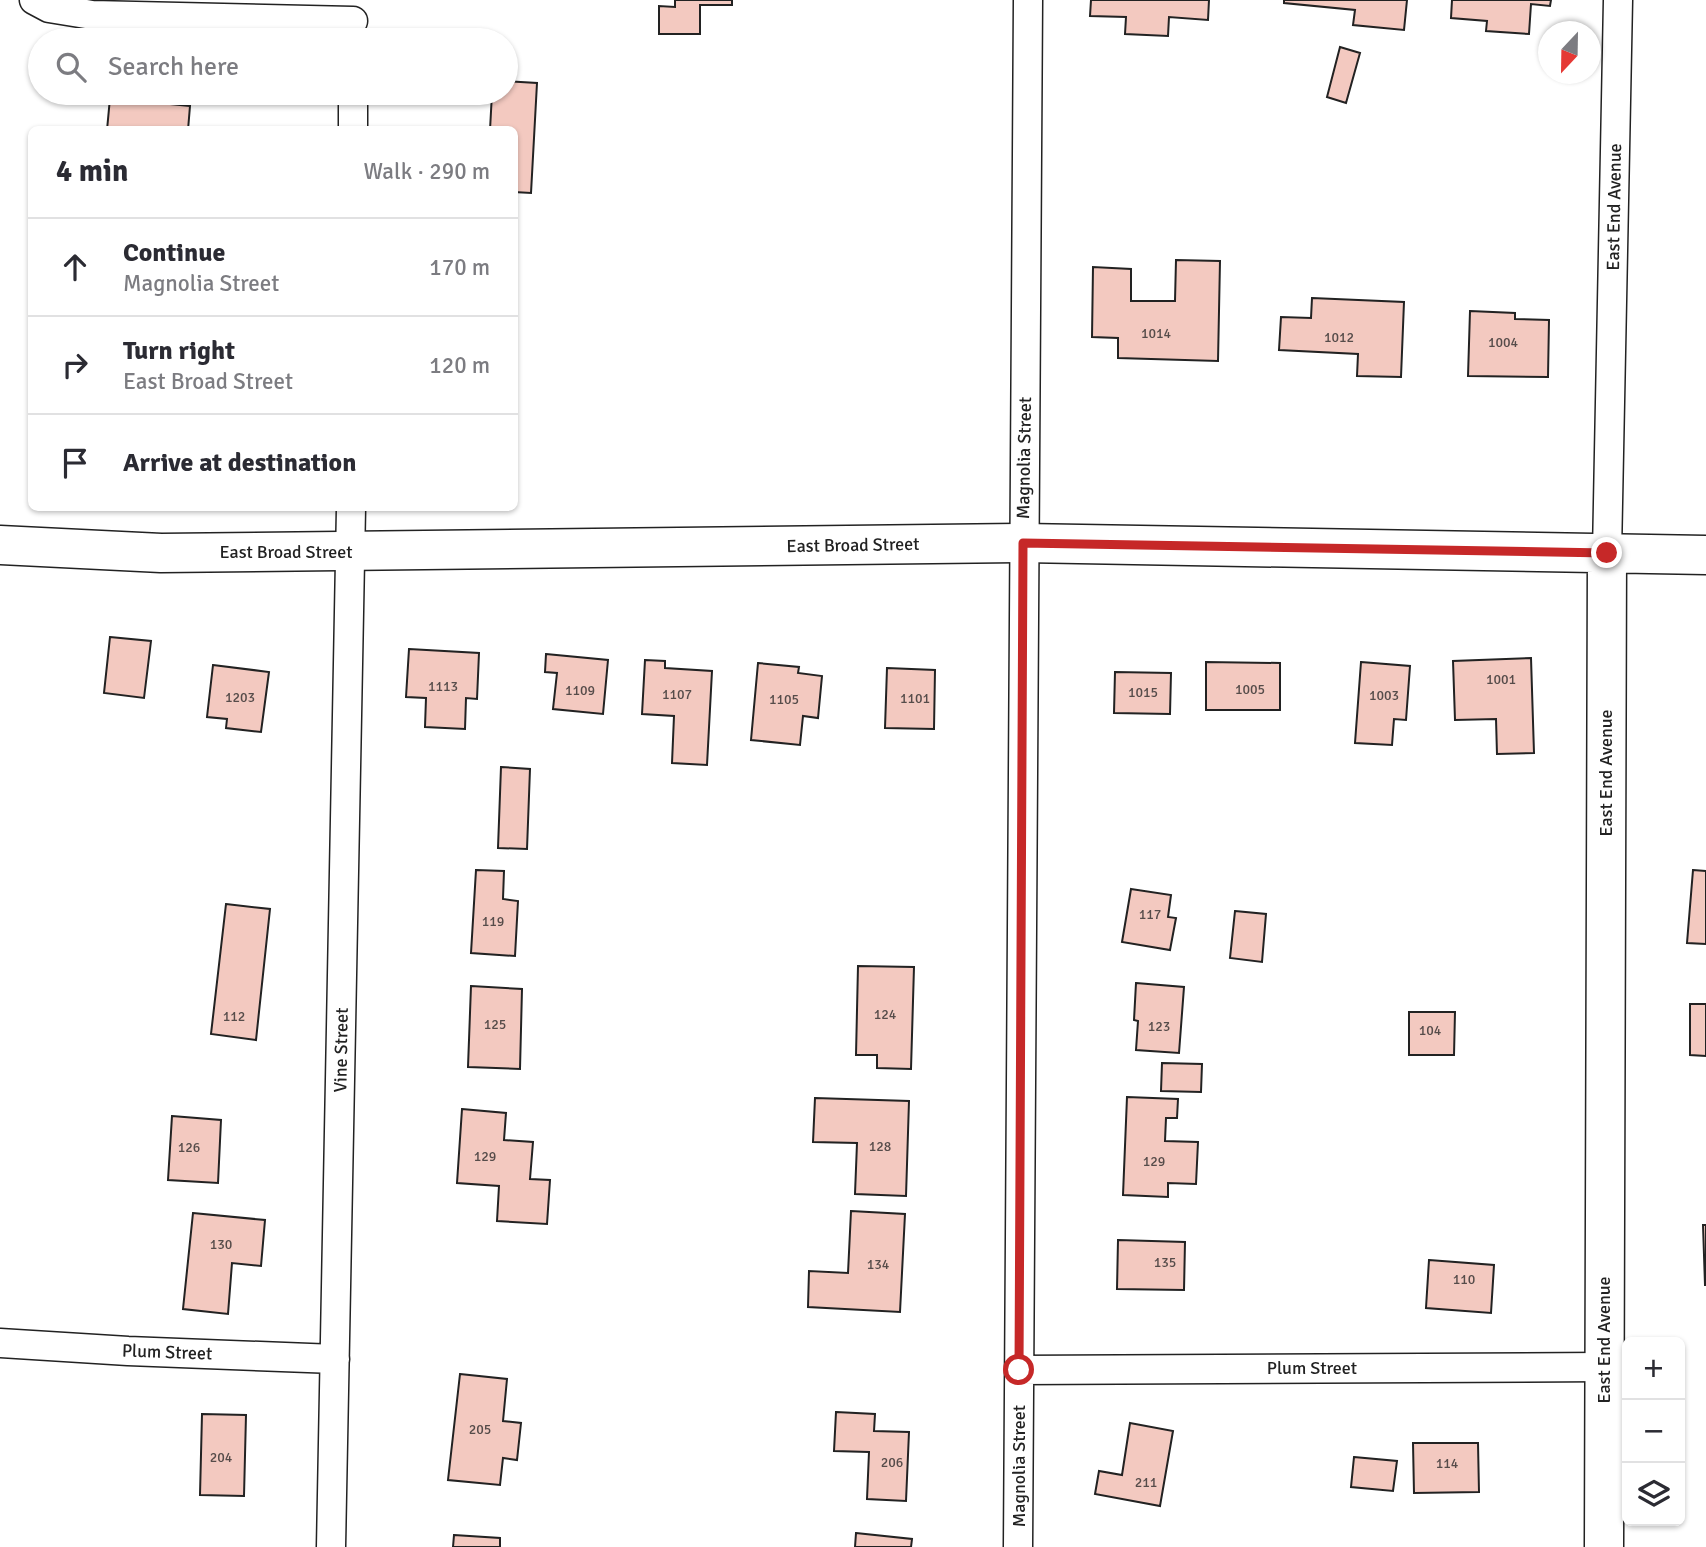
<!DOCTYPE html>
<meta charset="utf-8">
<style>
:root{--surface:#fff;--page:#f2f2f3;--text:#2b2b33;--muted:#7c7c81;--line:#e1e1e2}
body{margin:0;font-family:Signika,sans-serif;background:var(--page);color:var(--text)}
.controls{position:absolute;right:21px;bottom:21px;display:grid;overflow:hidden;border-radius:10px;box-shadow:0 2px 5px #0004}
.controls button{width:63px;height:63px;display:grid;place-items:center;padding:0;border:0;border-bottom:2px solid var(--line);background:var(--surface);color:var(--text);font:35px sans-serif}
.compass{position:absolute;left:1538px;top:21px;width:63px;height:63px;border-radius:50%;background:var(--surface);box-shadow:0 2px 5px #0004;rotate:202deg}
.stop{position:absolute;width:21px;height:21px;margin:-16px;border:5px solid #c62828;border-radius:50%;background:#fff}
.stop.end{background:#c62828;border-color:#fff;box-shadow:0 2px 7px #0008}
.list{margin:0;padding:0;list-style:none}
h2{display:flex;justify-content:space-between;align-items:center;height:91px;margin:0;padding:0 28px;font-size:30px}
h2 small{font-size:23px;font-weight:400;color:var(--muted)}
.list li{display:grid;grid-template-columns:46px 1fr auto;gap:21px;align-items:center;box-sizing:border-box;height:98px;padding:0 28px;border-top:2px solid var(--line)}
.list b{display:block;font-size:26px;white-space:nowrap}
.list p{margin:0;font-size:23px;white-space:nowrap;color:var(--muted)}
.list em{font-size:23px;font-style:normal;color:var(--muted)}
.icon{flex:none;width:38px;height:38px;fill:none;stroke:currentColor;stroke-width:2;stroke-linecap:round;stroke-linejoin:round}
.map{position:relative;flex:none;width:1706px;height:1547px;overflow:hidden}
.search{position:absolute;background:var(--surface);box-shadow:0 2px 5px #0004;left:28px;top:28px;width:490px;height:77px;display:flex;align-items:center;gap:18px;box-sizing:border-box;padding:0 24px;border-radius:38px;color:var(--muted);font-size:26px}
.panel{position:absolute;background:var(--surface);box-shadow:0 2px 5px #0004;left:28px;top:126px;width:490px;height:385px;border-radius:10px}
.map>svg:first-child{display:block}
</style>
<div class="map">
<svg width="1706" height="1547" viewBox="0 0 1706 1547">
<rect width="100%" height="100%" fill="#fff"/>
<path fill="#f3c9c0" stroke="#222" stroke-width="2" d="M675,0H732V5H700V34H659V6L675,7Z
M1091,0H1209L1208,20L1169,17L1168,36L1125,34L1126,17L1090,16Z
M1284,0H1407L1404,30L1353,25L1355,10L1284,3Z
M1452,0H1551L1550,6L1531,4L1529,34L1486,31L1487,21L1451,18Z
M1340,47L1360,53L1346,103L1327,97Z
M506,81L537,83L531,193L514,192V130H490L492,93H506Z
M110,98L190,106L188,130H107Z
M1176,260L1220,261L1218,361L1118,358V338L1092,337L1093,267L1131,269V301H1175Z
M1312,298L1404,302L1401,377L1357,376L1358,354L1279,350L1281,317L1311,318Z
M1470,311L1515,313V319L1549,320L1548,377L1468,376Z
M110,637L151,641L144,698L104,693Z
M409,649L479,653L477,699L466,698L465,729L425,727L426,698L406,697Z
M546,654L608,660L603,714L553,709L557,673L545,672Z
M1531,658L1534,753L1497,754L1496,719L1455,720L1453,661Z
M645,660L665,661V668L712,671L707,765L672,763L674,716L642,714Z
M1206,662L1280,663V710H1206Z
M1361,662L1410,666L1406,720L1394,719L1392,745L1355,743Z
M758,663L799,667L798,673L822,676L818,718L803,716L800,745L751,740Z
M213,665L269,672L261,732L226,728L227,719L207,717Z
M887,668L935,670L934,729L885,728Z
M1115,672L1171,673L1170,714L1114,713Z
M501,767L530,769L527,849L498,848Z
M476,870L504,871L503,899L518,901L515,956L471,953Z
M1693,870L1706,871V944L1687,943Z
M1131,889L1171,895L1168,917L1176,918L1170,950L1122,942Z
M226,904L270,909L256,1040L211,1034Z
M1235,911L1266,914L1262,962L1230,958Z
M858,966L914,967L911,1069L877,1068V1055H856Z
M1136,983L1184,987L1179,1053L1136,1050L1138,1021L1134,1020Z
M471,986L522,989L520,1069L468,1067Z
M1690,1004H1706V1056L1690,1055Z
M1409,1012H1455L1454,1055H1409Z
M1162,1063L1202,1064L1201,1092L1161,1091Z
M1127,1097L1178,1099L1177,1118H1166L1165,1141L1198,1142L1196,1184L1168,1183V1197L1123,1195Z
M815,1098L909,1101L906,1196L855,1194L857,1143L813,1142Z
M462,1109L506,1113L504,1140L533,1142L530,1179L550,1180L547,1224L497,1221L499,1186L457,1183Z
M172,1116L221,1120L218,1183L168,1180Z
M851,1211L905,1214L900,1312L808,1307L809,1271L848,1273Z
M193,1213L265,1220L261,1266L232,1263L228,1314L183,1309Z
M1703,1225H1706V1285H1705Z
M1118,1240L1185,1242L1184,1290L1117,1289Z
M1429,1260L1494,1265L1491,1313L1426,1308Z
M460,1374L507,1379L503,1421L521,1423L517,1460L503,1458L500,1485L448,1480Z
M836,1412L875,1414L874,1431L909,1432L906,1501L867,1499L869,1452L834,1451Z
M202,1414L246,1415L244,1496L200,1495Z
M1130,1423L1173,1431L1160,1506L1095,1494L1099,1471L1122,1475Z
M1413,1443H1478L1479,1492L1414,1493Z
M1354,1457L1397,1461L1393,1491L1351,1487Z
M856,1533L912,1539L911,1547H855Z
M454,1535L500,1538V1547H453Z"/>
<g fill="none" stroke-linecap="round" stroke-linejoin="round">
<defs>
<path id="street" d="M34,0L49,8L92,15L353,21
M353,130V93
M1607,553L1618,0
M0,1343L128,1351L335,1359
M1019,1370L1604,1367
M331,1547L351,508
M1018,1547L1028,0"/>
<path id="secondary" d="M0,545L161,553L1023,543L1706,555
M1604,1547L1607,553"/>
</defs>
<use href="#street" stroke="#222" stroke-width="31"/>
<use href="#secondary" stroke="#222" stroke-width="41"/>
<use href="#street" stroke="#fff" stroke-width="28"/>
<use href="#secondary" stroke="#fff" stroke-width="38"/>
</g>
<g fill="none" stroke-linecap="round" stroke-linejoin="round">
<path stroke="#c62828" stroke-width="9" d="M1019,1370L1023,543L1607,553"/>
</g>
<g text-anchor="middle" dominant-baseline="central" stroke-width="5" stroke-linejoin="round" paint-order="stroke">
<g font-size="14" fill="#564c4a">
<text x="1156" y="333">1014</text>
<text x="1339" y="337">1012</text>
<text x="1503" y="342">1004</text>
<text x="1501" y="679">1001</text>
<text x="443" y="686">1113</text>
<text x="1250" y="689">1005</text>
<text x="580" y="690">1109</text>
<text x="1143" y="692">1015</text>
<text x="677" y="694">1107</text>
<text x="1384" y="695">1003</text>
<text x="240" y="697">1203</text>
<text x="915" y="698">1101</text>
<text x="784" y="699">1105</text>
<text x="1150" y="914">117</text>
<text x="493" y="921">119</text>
<text x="885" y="1014">124</text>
<text x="234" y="1016">112</text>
<text x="495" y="1024">125</text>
<text x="1159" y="1026">123</text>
<text x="1430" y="1030">104</text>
<text x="880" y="1146">128</text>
<text x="189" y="1147">126</text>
<text x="485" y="1156">129</text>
<text x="1154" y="1161">129</text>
<text x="221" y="1244">130</text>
<text x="1165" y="1262">135</text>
<text x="878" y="1264">134</text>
<text x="1464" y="1279">110</text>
<text x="480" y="1429">205</text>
<text x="221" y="1457">204</text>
<text x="892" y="1462">206</text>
<text x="1447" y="1463">114</text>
<text x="1146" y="1482">211</text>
</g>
<g font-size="18" fill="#222" stroke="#fff">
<text transform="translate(1614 207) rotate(-89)">East End Avenue</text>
<text transform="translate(1024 458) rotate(-89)">Magnolia Street</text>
<text transform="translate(853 545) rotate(-1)">East Broad Street</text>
<text x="286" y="552">East Broad Street</text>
<text transform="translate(1606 773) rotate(-90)">East End Avenue</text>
<text transform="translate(341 1050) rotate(-89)">Vine Street</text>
<text transform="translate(1604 1340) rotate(-90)">East End Avenue</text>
<text transform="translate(167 1352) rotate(2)">Plum Street</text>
<text x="1312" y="1368">Plum Street</text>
<text transform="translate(1019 1466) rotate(-90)">Magnolia Street</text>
</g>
</g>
</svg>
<div class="controls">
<button>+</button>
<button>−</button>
<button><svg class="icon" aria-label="layers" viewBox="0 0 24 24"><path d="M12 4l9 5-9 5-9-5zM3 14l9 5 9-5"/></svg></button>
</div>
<svg class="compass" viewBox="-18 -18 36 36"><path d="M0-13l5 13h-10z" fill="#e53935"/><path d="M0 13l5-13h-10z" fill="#7c7c81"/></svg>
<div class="stop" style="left:1019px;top:1370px"></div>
<div class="stop end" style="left:1607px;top:553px"></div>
<div class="search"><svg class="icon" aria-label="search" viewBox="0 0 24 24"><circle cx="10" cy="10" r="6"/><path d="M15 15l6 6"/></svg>Search here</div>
<section class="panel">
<h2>4 min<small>Walk · 290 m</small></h2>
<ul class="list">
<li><svg class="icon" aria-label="ahead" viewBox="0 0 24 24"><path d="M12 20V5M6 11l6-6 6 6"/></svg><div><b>Continue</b><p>Magnolia Street</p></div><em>170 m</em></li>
<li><svg class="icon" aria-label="right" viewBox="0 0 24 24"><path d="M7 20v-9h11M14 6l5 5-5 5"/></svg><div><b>Turn right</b><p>East Broad Street</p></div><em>120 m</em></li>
<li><svg class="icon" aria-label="arrive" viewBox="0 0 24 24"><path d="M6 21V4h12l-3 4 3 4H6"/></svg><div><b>Arrive at destination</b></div></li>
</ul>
</section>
</div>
